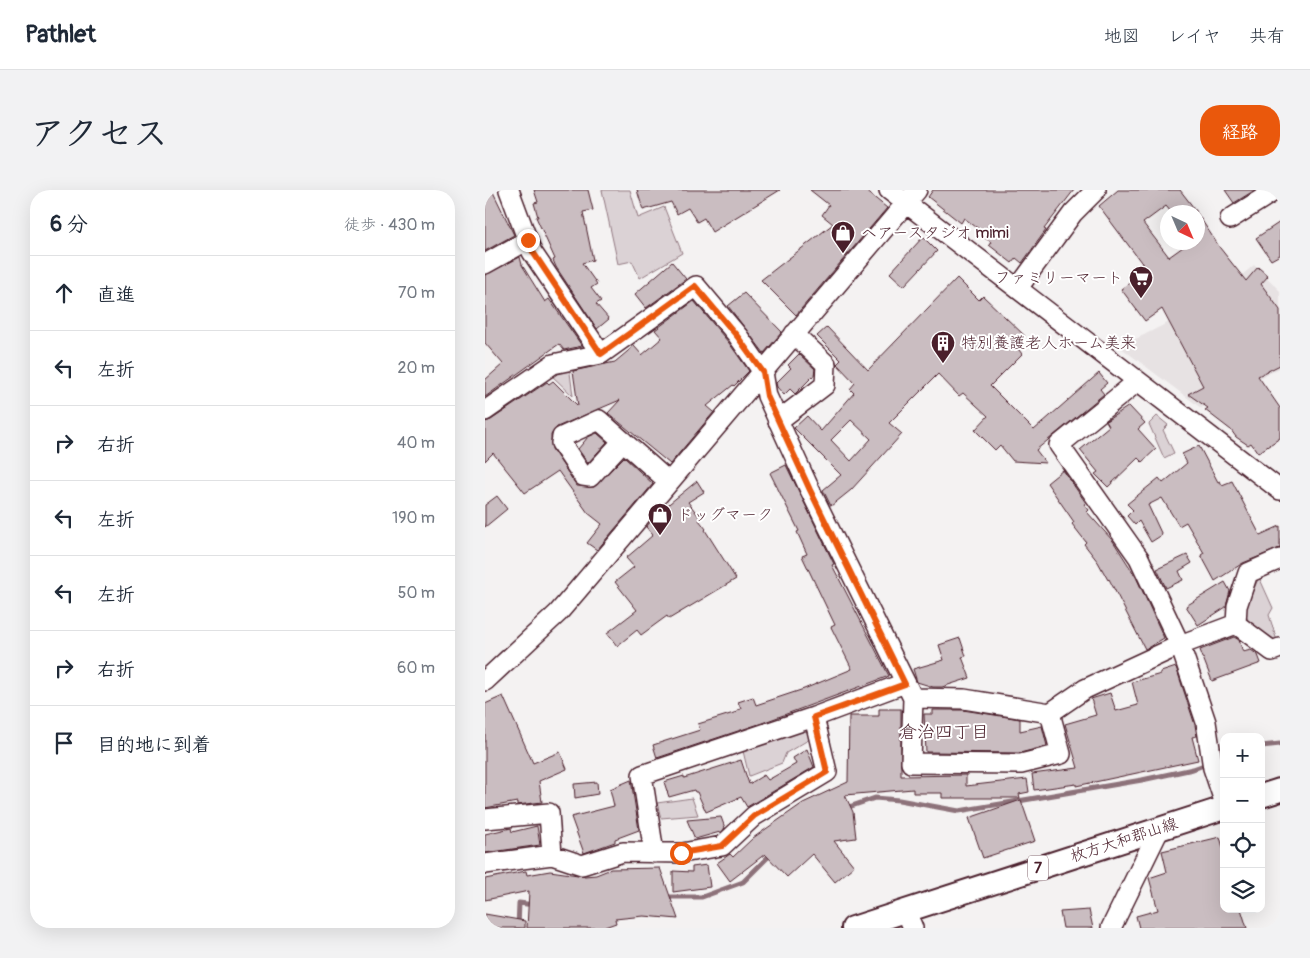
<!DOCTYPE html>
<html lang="ja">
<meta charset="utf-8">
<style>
:root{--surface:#fff;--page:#f2f2f3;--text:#1f2937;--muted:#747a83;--line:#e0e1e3;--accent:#ea580c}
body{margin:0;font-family:Pangolin,"Klee One",sans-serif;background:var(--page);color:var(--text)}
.controls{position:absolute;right:15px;bottom:15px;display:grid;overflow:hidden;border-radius:10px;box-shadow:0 5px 20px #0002}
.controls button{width:45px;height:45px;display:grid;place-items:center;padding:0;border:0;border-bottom:1px solid var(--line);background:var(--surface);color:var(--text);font:25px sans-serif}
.compass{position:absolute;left:675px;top:15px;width:45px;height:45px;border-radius:50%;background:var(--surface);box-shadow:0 5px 20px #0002;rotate:136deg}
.stop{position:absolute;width:15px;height:15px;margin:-11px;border:4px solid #ea580c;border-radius:50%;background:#fff}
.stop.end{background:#ea580c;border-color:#fff;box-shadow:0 1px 5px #0008}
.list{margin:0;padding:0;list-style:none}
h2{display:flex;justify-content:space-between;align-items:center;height:65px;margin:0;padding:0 20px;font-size:21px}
h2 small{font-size:16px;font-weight:400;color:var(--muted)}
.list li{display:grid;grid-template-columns:32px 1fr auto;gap:15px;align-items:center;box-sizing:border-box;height:75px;padding:0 20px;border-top:1px solid var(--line)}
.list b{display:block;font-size:19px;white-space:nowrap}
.list em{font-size:16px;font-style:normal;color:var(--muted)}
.icon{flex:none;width:28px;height:28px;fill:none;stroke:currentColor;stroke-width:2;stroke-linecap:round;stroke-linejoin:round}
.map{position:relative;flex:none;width:795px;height:738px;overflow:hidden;border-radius:20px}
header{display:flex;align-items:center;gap:30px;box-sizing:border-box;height:70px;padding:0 25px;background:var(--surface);border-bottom:1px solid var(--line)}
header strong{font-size:24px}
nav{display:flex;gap:28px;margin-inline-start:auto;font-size:18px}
.intro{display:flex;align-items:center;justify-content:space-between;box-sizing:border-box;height:120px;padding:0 30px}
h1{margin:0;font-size:35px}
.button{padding:12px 22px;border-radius:20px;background:var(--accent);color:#fff;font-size:18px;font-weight:700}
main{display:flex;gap:30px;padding:0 30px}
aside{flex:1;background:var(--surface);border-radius:20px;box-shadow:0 5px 20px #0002}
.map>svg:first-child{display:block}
</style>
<header>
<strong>Pathlet</strong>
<nav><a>地図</a><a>レイヤ</a><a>共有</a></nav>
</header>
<div class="intro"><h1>アクセス</h1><a class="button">経路</a></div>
<main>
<aside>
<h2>6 分<small>徒歩 · 430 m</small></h2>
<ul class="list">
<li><svg class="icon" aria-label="ahead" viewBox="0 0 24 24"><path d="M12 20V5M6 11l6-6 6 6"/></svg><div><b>直進</b></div><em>70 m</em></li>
<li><svg class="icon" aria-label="left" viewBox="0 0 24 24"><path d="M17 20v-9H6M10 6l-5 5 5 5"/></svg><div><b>左折</b></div><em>20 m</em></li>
<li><svg class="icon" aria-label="right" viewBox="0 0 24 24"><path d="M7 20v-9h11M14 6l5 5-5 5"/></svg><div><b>右折</b></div><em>40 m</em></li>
<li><svg class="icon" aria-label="left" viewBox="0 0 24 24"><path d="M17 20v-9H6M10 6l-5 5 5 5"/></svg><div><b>左折</b></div><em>190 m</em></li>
<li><svg class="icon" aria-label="left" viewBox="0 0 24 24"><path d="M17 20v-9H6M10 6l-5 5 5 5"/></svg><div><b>左折</b></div><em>50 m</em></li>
<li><svg class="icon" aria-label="right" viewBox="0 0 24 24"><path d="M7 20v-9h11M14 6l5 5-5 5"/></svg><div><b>右折</b></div><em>60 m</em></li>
<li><svg class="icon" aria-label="arrive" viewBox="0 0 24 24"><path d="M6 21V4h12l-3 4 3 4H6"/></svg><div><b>目的地に到着</b></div></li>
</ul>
</aside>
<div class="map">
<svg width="795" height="738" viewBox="0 0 795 738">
<rect width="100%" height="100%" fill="#f4f2f2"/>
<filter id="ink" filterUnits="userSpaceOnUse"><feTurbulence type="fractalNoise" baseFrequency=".02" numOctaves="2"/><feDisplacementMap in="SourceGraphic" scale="10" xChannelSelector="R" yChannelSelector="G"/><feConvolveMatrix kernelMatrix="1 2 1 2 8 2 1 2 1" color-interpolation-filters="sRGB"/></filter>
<g filter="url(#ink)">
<path fill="#e7e2e3" d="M769,75L795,101V178L716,218L635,157L726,111Z"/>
<path fill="#dbd2d5" stroke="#927880" d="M117,0H145L153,28L179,17L197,63L155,88L147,71L133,74Z
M84,175L88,206L64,183Z
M672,226L683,235L678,240L689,263L679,268L664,234Z
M774,387L788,418L784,425L792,451L764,433L759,421Z
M326,538L330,546L301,563L297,573L264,586L258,561Z
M207,608L213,625L176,628L172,613Z"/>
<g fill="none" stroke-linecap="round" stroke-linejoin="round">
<path stroke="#8d727a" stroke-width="5" d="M776,556L795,554
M361,618L390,608L414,610L474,621L657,590L708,579L739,568
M179,707H217L258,692L288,662
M33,738L34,713L49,715"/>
</g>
<path fill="#cabdc1" stroke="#4a1f2b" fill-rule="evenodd" d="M0,0H7L29,45L0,61Z
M49,0H103L108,20L98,22L108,70L97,73L112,94L106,98L116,111L111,114L124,129L112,139L71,77L68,70L70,69L51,27H53L49,13L53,12Z
M152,0H295L227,42L219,28L212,32L203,18L192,24L186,12L158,20Z
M325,0H380L402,18L311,125L276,90L348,34L337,25L344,15Z
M448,0H589L559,39L561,40L537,73L531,68L527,73L504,55L506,52L497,46L499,43L479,28L476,33L443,7Z
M633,0H695L712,22H686L681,16L658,33L684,67L705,52H712V23L735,58L761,91L773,77L783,86L776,94L795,120V175L773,186L795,218V248L773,263L766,253L763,255L751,247L746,240L720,220L723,218L703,204L718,196L677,119L660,131L636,99L662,80L614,16Z
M740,0H770L749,13Z
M795,32V65L786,70L771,48Z
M438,47L452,61L419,96L405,83Z
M35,67L37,75L60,112L64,109L97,156L79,160L74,154L0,207V190L18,174L0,153V85Z
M187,72L201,89L161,118L150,104Z
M472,88L494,110L498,106L540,146L531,156L537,164L505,196L549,240L614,183L622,193L615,199L619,204L551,260L561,273L528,271L515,255L510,260L490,240L503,226L478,203L474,206L453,184L404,233L417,244L366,300L346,316L338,300L356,285L309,238L322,226L336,241L369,203L365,199L370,193L352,174L356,170L332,146L342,137L383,180ZM366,230L386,249L366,271L346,250Z
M259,103L297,142L279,163L243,116Z
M209,111L244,153L264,181L249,196L248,195L222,216L229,222L185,274L123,223L135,210L72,237L66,245L67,259L92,296L109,297L139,267L168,294L112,360L102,353L117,334L103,323L73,281L40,303L8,263L0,271V232L6,230L62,192L64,194L68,191L93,216L88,181L130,172L149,156L157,165L177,148L170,140Z
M314,164L330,179L329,185L310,204L305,199L299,205L292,197L291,193L306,178L303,175Z
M644,216L660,233L653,239L671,259L657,272L653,268L623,297L610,284L613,282L595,260L624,236L621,231Z
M112,243L122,252L103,273L93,259L103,247Z
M714,256L733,292L735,291L737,295L747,291L775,345L795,336V358L758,373L730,391L716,365L719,363L701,332L694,336L677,308L663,315L677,345L666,352L654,331L650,335L642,326L648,320L642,314L674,288L678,293L702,273L697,264Z
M301,275L349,374L347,375L404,486L277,533L172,568L168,555L215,540L213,534L252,522V520L256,519L253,512L268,507L271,515L319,499L367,479L346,437L350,435L317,366L322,364L312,342L314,341L285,283Z
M578,280L601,313L599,314L604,320L602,322L628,351L651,387L679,448L664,457L660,459L624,389L623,390L613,372L599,354L601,352L587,334L589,332L562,293Z
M212,291L219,302L203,312L216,329L214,330L221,339L220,340L251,389L184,429L182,426L156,445L152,440L132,456L122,443L152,420L130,392L149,377L141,368L168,345L161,337L174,322Z
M12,306L22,319L0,337V315Z
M702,365L707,373L694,381L698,390L681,398L672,379Z
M740,392L745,401L741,417L713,435L701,416Z
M749,447L754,450L758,462L766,460L773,465L776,473L727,491L715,460Z
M475,448L481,466L477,467L485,488L457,497H448L432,492L428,479L459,470L454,455Z
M691,477L710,535L712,546L707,547L713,570L591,596V594L549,600L547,584L593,578L580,534L611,525L606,509L625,503L631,521L653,515L647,492L676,484V482Z
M18,506L48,573L75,562L82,579L54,591L57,612L32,615V612L0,618V514Z
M394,519H416V586L481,585V596L542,589L544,602L534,604L535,608H457V603H428V599L360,605L368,622L371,648L349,651L369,676L350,692L327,664L302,687L280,664L245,691L232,673L245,664L248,667L268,648L318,613L363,592L364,526H394Z
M448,520H478L535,529V541L557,536L562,556L535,563L441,562L439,524H448Z
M322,559L329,577L262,617L256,607L221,622L212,602H210L209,600L184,607L179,592L199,586V588L256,570L264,594L279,585L283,590L311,574L308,568Z
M146,590L154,640L130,649V652L99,663L86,627L129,616L125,599Z
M112,592L113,604L90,608L89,594Z
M536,610L550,651L498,668L484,628Z
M236,627L240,638L235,642L210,649L202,630Z
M52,636L55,655L0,663V644L26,638L27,642Z
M735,647L739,661V719H756L762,738H654L651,726L673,720L664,688L682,682L677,661Z
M222,675L225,697L188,702V681L207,682V677Z
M175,678L193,729L159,726L130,729L131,733L117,738H42L44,701L0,710V689L41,681L42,685L65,681L100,686L111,685L126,679Z
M604,720L608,738H578L575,722Z
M0,724L40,731V738H0Z"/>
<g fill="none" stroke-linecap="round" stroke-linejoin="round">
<defs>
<path id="minor" d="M24,0L47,62L116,164
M404,0L795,300
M745,29L791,0
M0,74L43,50
M533,98L588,23L611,0
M653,191L574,255L654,368L695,455L751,434L787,461L795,458
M0,221L68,174L116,164L211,96L253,146L278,182L282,206L325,300L428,508L479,509L565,523L600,499L695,455L721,532L728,578L739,611
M293,231L340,195L341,174L309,144
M138,251L105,287L98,286L76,253L77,247L114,230L184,292
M751,434L752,416L763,383L795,369
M0,491L73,423L91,402L432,0
M428,508L426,573L536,574L576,564L565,523
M0,629L64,623L67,665
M169,663L157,585L329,527
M0,674L67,665L97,675L138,662L197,663L237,656L269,626L342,582L329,527L420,493
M421,721L428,738
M626,738L675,638"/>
<path id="major" d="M776,606L795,600
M368,738L739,618"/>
</defs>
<use href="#minor" stroke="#4a1f2b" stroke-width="22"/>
<use href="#major" stroke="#4a1f2b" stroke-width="26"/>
<use href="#minor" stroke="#fff" stroke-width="19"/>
<use href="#major" stroke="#fff" stroke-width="22"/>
</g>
</g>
<g fill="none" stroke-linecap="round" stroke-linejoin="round" filter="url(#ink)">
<path stroke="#ea580c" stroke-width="6" d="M43,50L48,62L116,164L210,96L252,146L278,182L282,206L325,300L420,494L329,527L342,582L269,626L237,656L196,663"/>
</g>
<defs>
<symbol id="shop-pin" viewBox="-11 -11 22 30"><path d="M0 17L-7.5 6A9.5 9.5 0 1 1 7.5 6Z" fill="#4a1f2b" stroke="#fff"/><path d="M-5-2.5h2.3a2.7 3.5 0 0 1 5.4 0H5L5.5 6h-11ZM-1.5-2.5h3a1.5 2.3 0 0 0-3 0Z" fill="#fff"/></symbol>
<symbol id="supermarket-pin" viewBox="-11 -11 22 30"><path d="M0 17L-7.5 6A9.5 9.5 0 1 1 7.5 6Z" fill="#4a1f2b" stroke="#fff"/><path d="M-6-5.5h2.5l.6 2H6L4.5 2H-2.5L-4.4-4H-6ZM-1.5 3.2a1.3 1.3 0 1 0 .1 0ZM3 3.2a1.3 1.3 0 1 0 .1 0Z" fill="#fff"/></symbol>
<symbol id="building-pin" viewBox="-11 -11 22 30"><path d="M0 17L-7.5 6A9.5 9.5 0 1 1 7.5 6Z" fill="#4a1f2b" stroke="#fff"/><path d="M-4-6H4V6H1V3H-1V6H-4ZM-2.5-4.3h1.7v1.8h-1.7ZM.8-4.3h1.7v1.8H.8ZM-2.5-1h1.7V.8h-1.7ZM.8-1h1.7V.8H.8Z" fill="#fff"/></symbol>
</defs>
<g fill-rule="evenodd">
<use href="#shop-pin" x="344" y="29" width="28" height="38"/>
<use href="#supermarket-pin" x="642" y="74" width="28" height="38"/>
<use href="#building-pin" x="444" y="139" width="28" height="38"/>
<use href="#shop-pin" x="161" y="311" width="28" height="38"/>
</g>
<g text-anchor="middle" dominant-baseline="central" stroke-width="4" stroke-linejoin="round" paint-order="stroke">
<rect fill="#fff" stroke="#80626b" stroke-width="1" x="543" y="665.5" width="20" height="25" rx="4"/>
<g font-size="15" font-weight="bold" fill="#4a1f2b">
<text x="553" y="678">7</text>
</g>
<g font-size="16" fill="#4a1f2b" stroke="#fff" text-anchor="start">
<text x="376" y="43">ヘアースタジオ mimi</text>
<text x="638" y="88" text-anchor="end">ファミリーマート</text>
<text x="476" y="153">特別養護老人ホーム美来</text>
<text x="192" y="325">ドッグマーク</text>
</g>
<g font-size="16" fill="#4a1f2b" stroke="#fff">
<text transform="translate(639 650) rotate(-18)">枚方大和郡山線</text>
</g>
<g font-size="18" fill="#4a1f2b" stroke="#fff">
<text x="459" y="542">倉治四丁目</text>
</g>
</g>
</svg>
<div class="controls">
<button>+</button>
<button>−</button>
<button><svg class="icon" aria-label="locate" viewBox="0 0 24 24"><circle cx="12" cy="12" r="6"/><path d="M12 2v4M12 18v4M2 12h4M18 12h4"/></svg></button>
<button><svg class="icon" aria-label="layers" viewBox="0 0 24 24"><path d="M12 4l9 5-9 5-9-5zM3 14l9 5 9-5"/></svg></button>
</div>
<svg class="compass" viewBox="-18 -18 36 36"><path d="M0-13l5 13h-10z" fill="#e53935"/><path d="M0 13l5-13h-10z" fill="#747a83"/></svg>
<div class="stop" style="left:196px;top:663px"></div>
<div class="stop end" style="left:43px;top:50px"></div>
</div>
</main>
